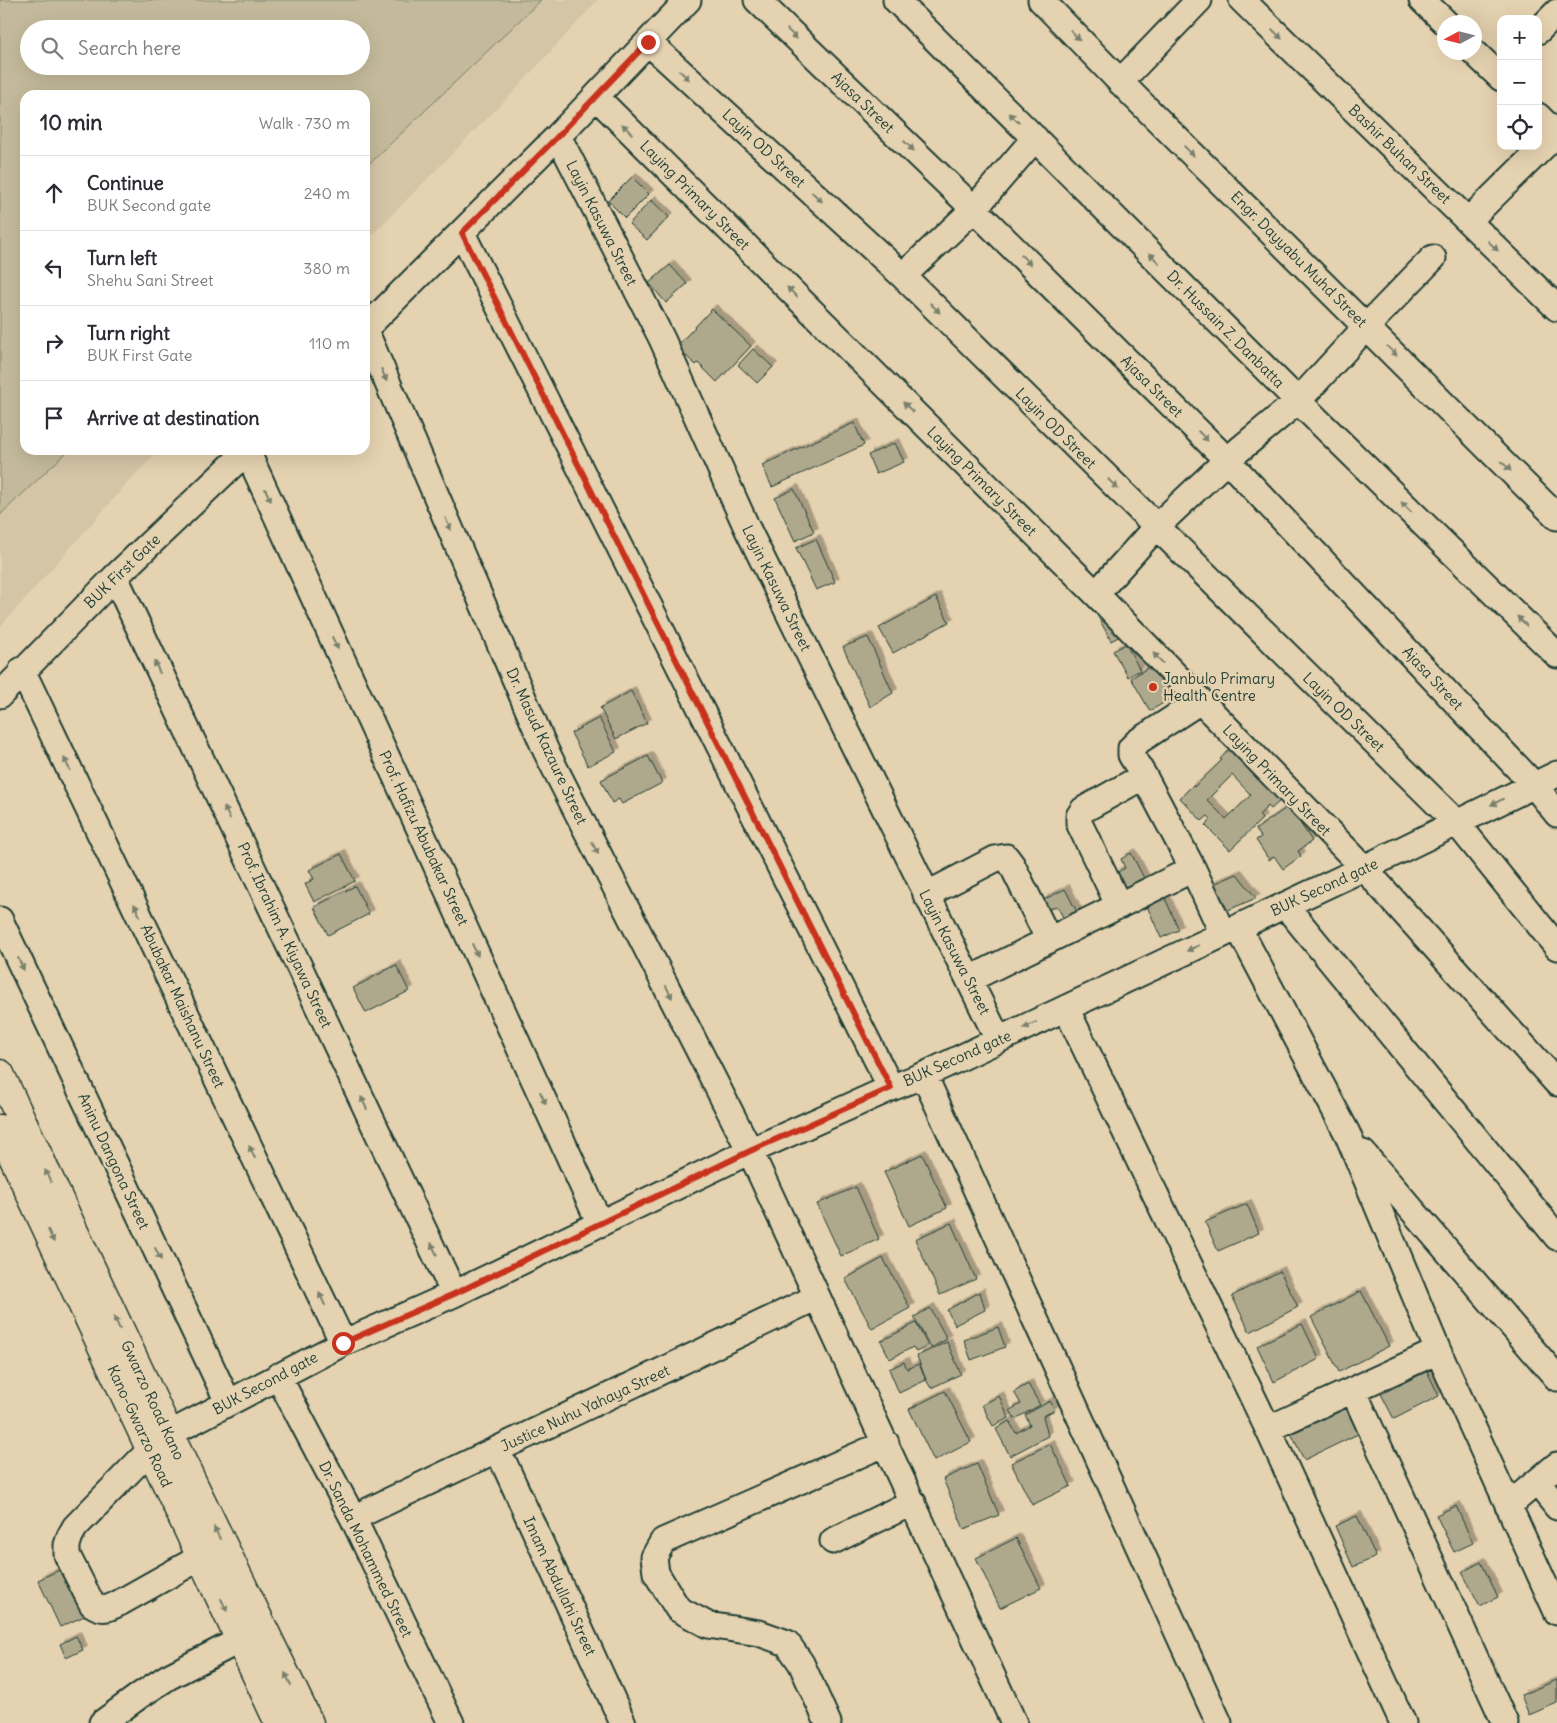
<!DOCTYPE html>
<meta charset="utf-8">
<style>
:root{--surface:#fff;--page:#f7f7f7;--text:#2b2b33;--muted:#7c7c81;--line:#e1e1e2}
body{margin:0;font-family:Delius,sans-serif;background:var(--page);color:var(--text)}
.controls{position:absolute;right:15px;top:15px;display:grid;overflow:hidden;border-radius:10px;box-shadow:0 5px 20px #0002}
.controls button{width:45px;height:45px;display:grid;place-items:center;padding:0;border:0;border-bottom:1px solid var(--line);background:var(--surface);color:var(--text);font:25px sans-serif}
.compass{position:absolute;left:1437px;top:15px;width:45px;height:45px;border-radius:50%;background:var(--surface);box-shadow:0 5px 20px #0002;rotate:263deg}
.stop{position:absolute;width:15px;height:15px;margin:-11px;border:4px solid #c8321e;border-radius:50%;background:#fff}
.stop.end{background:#c8321e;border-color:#fff;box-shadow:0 1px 5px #0008}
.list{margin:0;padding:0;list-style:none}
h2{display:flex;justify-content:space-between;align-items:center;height:65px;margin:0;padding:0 20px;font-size:21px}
h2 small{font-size:16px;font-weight:400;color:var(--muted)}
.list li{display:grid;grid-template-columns:32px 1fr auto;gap:15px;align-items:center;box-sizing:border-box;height:75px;padding:0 20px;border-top:1px solid var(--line)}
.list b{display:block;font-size:19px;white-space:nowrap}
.list p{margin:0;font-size:16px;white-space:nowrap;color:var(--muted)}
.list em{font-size:16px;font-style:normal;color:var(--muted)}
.icon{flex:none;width:28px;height:28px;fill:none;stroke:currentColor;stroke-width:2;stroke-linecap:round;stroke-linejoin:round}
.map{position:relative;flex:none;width:1557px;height:1723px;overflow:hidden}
.search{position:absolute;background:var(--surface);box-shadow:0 5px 20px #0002;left:20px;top:20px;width:350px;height:55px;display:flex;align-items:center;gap:12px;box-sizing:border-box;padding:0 18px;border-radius:28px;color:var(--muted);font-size:19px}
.panel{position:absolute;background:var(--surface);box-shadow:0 5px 20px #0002;left:20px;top:90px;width:350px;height:365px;border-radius:15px}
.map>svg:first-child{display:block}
</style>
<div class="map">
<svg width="1557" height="1723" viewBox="0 0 1557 1723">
<defs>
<filter id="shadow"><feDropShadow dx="4.5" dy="-4.5" stdDeviation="0" flood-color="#0004"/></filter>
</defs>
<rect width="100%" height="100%" fill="#e5d2b0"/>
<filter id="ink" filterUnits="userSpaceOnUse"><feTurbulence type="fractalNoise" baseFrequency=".02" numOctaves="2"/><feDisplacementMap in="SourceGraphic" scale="10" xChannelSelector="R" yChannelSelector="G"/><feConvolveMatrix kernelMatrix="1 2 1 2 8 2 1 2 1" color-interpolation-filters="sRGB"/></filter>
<g filter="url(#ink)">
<path fill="#d4c5a6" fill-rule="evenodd" d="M0,0H598L517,88L365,242V95H25V450H159L133,477L0,627ZM29,29H361V66H29Z"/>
<path fill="#c4ba9b" stroke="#727c68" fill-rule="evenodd" d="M0,0H541L365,168V95H25V450H69L0,515ZM29,29H361V66H29Z"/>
<path fill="#aea88d" stroke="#1f3d34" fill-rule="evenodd" filter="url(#shadow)" d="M632,177L649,194L625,218L608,201Z
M651,200L669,217L647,240L629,224Z
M670,265L687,284L666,303L649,283Z
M712,309L751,346L717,382L698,363L696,365L676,347Z
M753,349L773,367L757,383L738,365Z
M854,423L864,445L772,487L762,465Z
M895,443L904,462L876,474L868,455Z
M794,489L814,532L795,541L775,498Z
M816,539L835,582L816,590L796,548Z
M936,597L949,622L893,653L879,628Z
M1107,607L1122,635L1111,641L1096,613Z
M868,637L893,693L870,707L843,647Z
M1126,644L1140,670L1128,677L1113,651Z
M1156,663L1175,696L1150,711L1131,678Z
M631,691L647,723L616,739L600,708Z
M599,718L616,752L588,766L571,733Z
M1230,748L1281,800L1271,809L1268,806L1259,815L1262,819L1230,850L1205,825L1211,819L1208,816L1202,821L1180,798L1193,785L1194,787L1222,760L1220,759ZM1232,775L1251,795L1226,819L1207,800Z
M648,756L662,783L622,804L619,799L612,803L601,780Z
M1289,806L1312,841L1298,851L1301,856L1283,869L1274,856L1269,860L1256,840L1261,837L1256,829Z
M1131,853L1145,880L1124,891L1115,873L1125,868L1121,859Z
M341,854L355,881L314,902L305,884L314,879L309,870Z
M1237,874L1256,898L1219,914L1207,887Z
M355,886L369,914L328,935L314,907Z
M1065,889L1079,916L1066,923L1057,906L1048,910L1043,900Z
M1161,889L1179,930L1161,938L1143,897Z
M396,965L409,991L366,1013L353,988Z
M922,1154L947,1208L909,1226L884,1172Z
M856,1187L879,1239L841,1256L817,1204Z
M1247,1204L1259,1233L1218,1251L1205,1222Z
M951,1223L976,1279L940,1295L915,1239Z
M883,1258L910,1308L872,1329L845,1279Z
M1280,1271L1298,1307L1250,1332L1232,1296Z
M1361,1291L1389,1346L1339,1372L1311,1317Z
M980,1292L985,1310L955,1325L947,1310Z
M930,1308L947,1339L931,1348L914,1317Z
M916,1323L928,1346L916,1352L913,1347L890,1359L881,1341Z
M1302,1324L1319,1359L1274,1382L1257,1346Z
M998,1327L1005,1347L971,1360L964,1340Z
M947,1342L961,1374L931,1388L926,1380L917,1356Z
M904,1362L907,1369L919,1364L926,1380L899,1393L889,1369Z
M1427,1371L1439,1396L1394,1419L1381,1394Z
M1028,1384L1040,1405L1015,1419L1010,1410L1021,1404L1014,1392Z
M945,1391L971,1442L934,1461L909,1409Z
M999,1396L1009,1418L993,1426L982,1405Z
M1050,1401L1055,1410L1043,1416L1048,1436L1010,1456L996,1429L1009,1421L1016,1433L1030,1425L1025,1415Z
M1345,1405L1358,1434L1304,1460L1290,1431Z
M1050,1444L1071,1486L1032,1505L1011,1463Z
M977,1464L999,1515L964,1529L943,1479Z
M1456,1506L1473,1543L1454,1552L1436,1515Z
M1357,1516L1376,1557L1353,1567L1335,1526Z
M1016,1538L1041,1588L1000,1608L976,1558Z
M1481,1562L1498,1597L1480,1606L1462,1572Z
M68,1566L89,1614L60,1627L38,1580Z
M76,1636L83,1650L66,1658L60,1644Z
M1557,1680V1703L1529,1715L1521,1695Z"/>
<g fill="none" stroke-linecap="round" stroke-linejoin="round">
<defs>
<path id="minor" d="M757,0L974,209L1227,460L1534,785L1557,814
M896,0L1298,401L1557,655
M1041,0L1134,96L1557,517
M1242,0L1557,308
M1422,0L1445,22
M1538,31L1557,12
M648,42L903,276L1456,822L1557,947
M1474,52L1501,78
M1120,82L1199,0
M596,97L1096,594L1364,868L1557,1083
M1538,116L1557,135
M558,136L662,339L747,528L998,1039
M1468,221L1556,134
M462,233L891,1088
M903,276L974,209L1035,138
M365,329L558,136L688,0
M365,330L546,751L750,1151L1014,1723
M247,451L600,1224
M115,577L454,1294
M1096,594L1156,527L1227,460L1298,401L1367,326L1433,258
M22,670L343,1343
M0,695L115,577L248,450
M1200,701L1137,742L1131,748V755L1144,776L1193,869L1223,934
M926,895L995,859L1006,857L1012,865L1049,940
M1285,905L1557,1237
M1119,906L1079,823V816L1083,810L1144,776
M0,920L228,1402
M1238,927L1347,1133L1438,1351L1557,1612
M970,979L1193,869
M1066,1008L1268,1429L1403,1723
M924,1075L1219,1723
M1363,1153L1557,1378
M278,1376L353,1518L451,1723
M1353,1390L1505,1723
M1268,1429L1438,1351
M169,1434L343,1343L454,1294L750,1151L891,1088L924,1075L1066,1008L1364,868L1557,774
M151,1449L75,1527L70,1536L67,1545V1555L92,1604C104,1612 109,1608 121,1602L201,1557
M498,1450L623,1723
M1537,1482L1557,1507
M1508,1506L1557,1465
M353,1518L817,1297
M833,1541L913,1502
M102,1723L139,1696L168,1677L240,1640
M828,1723L801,1663L787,1643L759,1633L708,1625L678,1609L656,1573L654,1557L663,1541L886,1443"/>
<path id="major" d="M0,1074L169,1434L309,1723
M0,1129L279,1723"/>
</defs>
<use href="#minor" stroke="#1f3d34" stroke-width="29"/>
<use href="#major" stroke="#1f3d34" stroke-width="31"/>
<use href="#minor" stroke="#e5d2b0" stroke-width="25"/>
<use href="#major" stroke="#e5d2b0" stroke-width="28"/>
</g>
<defs><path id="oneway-solid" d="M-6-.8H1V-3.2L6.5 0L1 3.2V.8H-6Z" transform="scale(1.25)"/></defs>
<g fill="#78806c">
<use href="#oneway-solid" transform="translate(792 34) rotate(44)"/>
<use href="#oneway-solid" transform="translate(1277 34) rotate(44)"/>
<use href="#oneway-solid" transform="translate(1075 35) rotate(46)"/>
<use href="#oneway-solid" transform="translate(684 75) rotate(43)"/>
<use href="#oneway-solid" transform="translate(1014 118) rotate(-135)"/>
<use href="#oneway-solid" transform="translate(627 129) rotate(-135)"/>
<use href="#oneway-solid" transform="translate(909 146) rotate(44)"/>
<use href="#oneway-solid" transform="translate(1189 151) rotate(45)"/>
<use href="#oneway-solid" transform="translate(817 197) rotate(43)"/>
<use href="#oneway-solid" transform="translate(1493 246) rotate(44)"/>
<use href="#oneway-solid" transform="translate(1154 258) rotate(-135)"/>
<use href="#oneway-solid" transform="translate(1026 260) rotate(45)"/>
<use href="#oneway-solid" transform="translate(792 292) rotate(-135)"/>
<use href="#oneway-solid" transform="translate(935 308) rotate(45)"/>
<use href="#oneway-solid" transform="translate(1392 351) rotate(45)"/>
<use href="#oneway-solid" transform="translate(384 375) rotate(67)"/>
<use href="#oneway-solid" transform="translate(908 407) rotate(-135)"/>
<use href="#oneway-solid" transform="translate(1203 436) rotate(45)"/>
<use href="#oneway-solid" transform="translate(1506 466) rotate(45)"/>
<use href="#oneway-solid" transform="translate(1113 484) rotate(45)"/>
<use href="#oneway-solid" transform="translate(268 495) rotate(65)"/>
<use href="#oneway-solid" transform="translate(1406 507) rotate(-135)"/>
<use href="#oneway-solid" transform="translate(448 524) rotate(67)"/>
<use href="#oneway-solid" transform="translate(1522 621) rotate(-135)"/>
<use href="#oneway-solid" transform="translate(335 643) rotate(65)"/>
<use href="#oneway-solid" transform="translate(1158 658) rotate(-134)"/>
<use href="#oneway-solid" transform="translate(157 667) rotate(-115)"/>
<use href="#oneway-solid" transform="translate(67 764) rotate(-115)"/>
<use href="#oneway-solid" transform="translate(1497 802) rotate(154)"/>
<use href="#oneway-solid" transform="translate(227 813) rotate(-115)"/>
<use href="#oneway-solid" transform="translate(595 848) rotate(63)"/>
<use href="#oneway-solid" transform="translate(137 910) rotate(-115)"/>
<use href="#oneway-solid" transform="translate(1193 948) rotate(155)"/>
<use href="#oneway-solid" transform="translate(475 950) rotate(65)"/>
<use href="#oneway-solid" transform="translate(21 964) rotate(65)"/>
<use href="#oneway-solid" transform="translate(669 992) rotate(63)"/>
<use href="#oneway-solid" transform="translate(1030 1025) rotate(155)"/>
<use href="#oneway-solid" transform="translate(543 1098) rotate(65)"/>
<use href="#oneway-solid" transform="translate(364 1103) rotate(-115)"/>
<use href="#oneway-solid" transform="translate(252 1152) rotate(-115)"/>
<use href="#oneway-solid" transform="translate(48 1176) rotate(-115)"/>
<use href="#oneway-solid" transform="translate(51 1236) rotate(65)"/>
<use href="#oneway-solid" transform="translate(434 1249) rotate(-115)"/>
<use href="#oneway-solid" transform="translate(158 1254) rotate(65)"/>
<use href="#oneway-solid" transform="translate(322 1299) rotate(-115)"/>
<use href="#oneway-solid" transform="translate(117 1323) rotate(-115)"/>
<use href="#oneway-solid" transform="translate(217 1533) rotate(-116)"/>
<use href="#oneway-solid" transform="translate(224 1605) rotate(65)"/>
<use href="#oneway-solid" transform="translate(288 1679) rotate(-116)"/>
</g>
</g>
<g fill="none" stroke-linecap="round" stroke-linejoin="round" filter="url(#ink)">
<path stroke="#c8321e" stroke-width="6" d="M343,1343L454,1294L750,1151L891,1088L462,233L558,136L648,42"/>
</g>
<circle fill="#c8321e" stroke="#e5d2b0" stroke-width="2" cx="1153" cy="687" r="5"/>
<g text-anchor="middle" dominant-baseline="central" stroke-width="4.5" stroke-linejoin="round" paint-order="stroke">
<g font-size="15" fill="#1f3d34" stroke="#e5d2b0">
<text transform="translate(863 102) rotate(44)">Ajasa Street</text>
<text transform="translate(764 148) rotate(43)">Layin OD Street</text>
<text transform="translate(1400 154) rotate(44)">Bashir Buhan Street</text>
<text transform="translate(695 195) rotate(45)">Laying Primary Street</text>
<text transform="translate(602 223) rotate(63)">Layin Kasuwa Street</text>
<text transform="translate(1299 259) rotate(45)">Engr. Dayyabu Muhd Street</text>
<text transform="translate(1226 329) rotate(45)">Dr. Hussain Z. Danbatta</text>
<text transform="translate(1152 386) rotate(45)">Ajasa Street</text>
<text transform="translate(1056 428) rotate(45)">Layin OD Street</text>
<text transform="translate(982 481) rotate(45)">Laying Primary Street</text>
<text transform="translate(122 571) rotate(-44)">BUK First Gate</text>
<text transform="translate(777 588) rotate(64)">Layin Kasuwa Street</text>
<text transform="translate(1433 678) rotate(47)">Ajasa Street</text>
<text transform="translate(1344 712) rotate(44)">Layin OD Street</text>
<text transform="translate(547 746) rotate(65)">Dr. Masud Kazaure Street</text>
<text transform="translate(1277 780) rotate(46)">Laying Primary Street</text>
<text transform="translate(424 838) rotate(65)">Prof. Hafizu Abubakar Street</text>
<text transform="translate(1324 887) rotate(-25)">BUK Second gate</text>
<text transform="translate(285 935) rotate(65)">Prof. Ibrahim A. Kiyawa Street</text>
<text transform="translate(955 952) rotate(63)">Layin Kasuwa Street</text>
<text transform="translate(183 1006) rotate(65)">Abubakar Maishanu Street</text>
<text transform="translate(957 1058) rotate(-24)">BUK Second gate</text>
<text transform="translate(114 1161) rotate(65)">Aninu Dangona Street</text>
<text transform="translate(265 1383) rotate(-28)">BUK Second gate</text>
<text transform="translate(153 1400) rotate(65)">Gwarzo Road Kano</text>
<text transform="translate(585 1408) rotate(-25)">Justice Nuhu Yahaya Street</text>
<text transform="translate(140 1426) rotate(65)">Kano-Gwarzo Road</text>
<text transform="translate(366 1549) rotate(64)">Dr. Sanda Mohammed Street</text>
<text transform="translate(560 1586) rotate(65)">Imam Abdullahi Street</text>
</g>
<g font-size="15" fill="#1f3d34" stroke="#e5d2b0" text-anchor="start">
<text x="1163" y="678">Janbulo Primary<tspan x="1163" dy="17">Health Centre</tspan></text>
</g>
</g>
</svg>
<div class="controls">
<button>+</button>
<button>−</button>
<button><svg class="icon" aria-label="locate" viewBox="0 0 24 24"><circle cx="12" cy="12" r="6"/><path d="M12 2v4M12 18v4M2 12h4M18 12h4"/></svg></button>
</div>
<svg class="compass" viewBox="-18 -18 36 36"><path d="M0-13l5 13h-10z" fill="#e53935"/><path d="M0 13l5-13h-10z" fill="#7c7c81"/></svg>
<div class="stop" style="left:343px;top:1343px"></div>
<div class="stop end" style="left:648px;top:42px"></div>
<div class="search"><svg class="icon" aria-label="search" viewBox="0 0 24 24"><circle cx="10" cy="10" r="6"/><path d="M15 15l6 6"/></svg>Search here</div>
<section class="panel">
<h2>10 min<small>Walk · 730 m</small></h2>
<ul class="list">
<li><svg class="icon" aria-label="ahead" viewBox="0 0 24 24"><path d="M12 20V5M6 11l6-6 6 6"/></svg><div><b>Continue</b><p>BUK Second gate</p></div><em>240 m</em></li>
<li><svg class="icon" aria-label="left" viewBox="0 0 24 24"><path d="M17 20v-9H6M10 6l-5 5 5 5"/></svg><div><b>Turn left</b><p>Shehu Sani Street</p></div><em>380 m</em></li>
<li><svg class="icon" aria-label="right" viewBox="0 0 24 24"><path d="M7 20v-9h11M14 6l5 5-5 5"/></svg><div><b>Turn right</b><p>BUK First Gate</p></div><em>110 m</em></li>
<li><svg class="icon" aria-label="arrive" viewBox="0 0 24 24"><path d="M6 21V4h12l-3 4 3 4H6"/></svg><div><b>Arrive at destination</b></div></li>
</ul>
</section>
</div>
